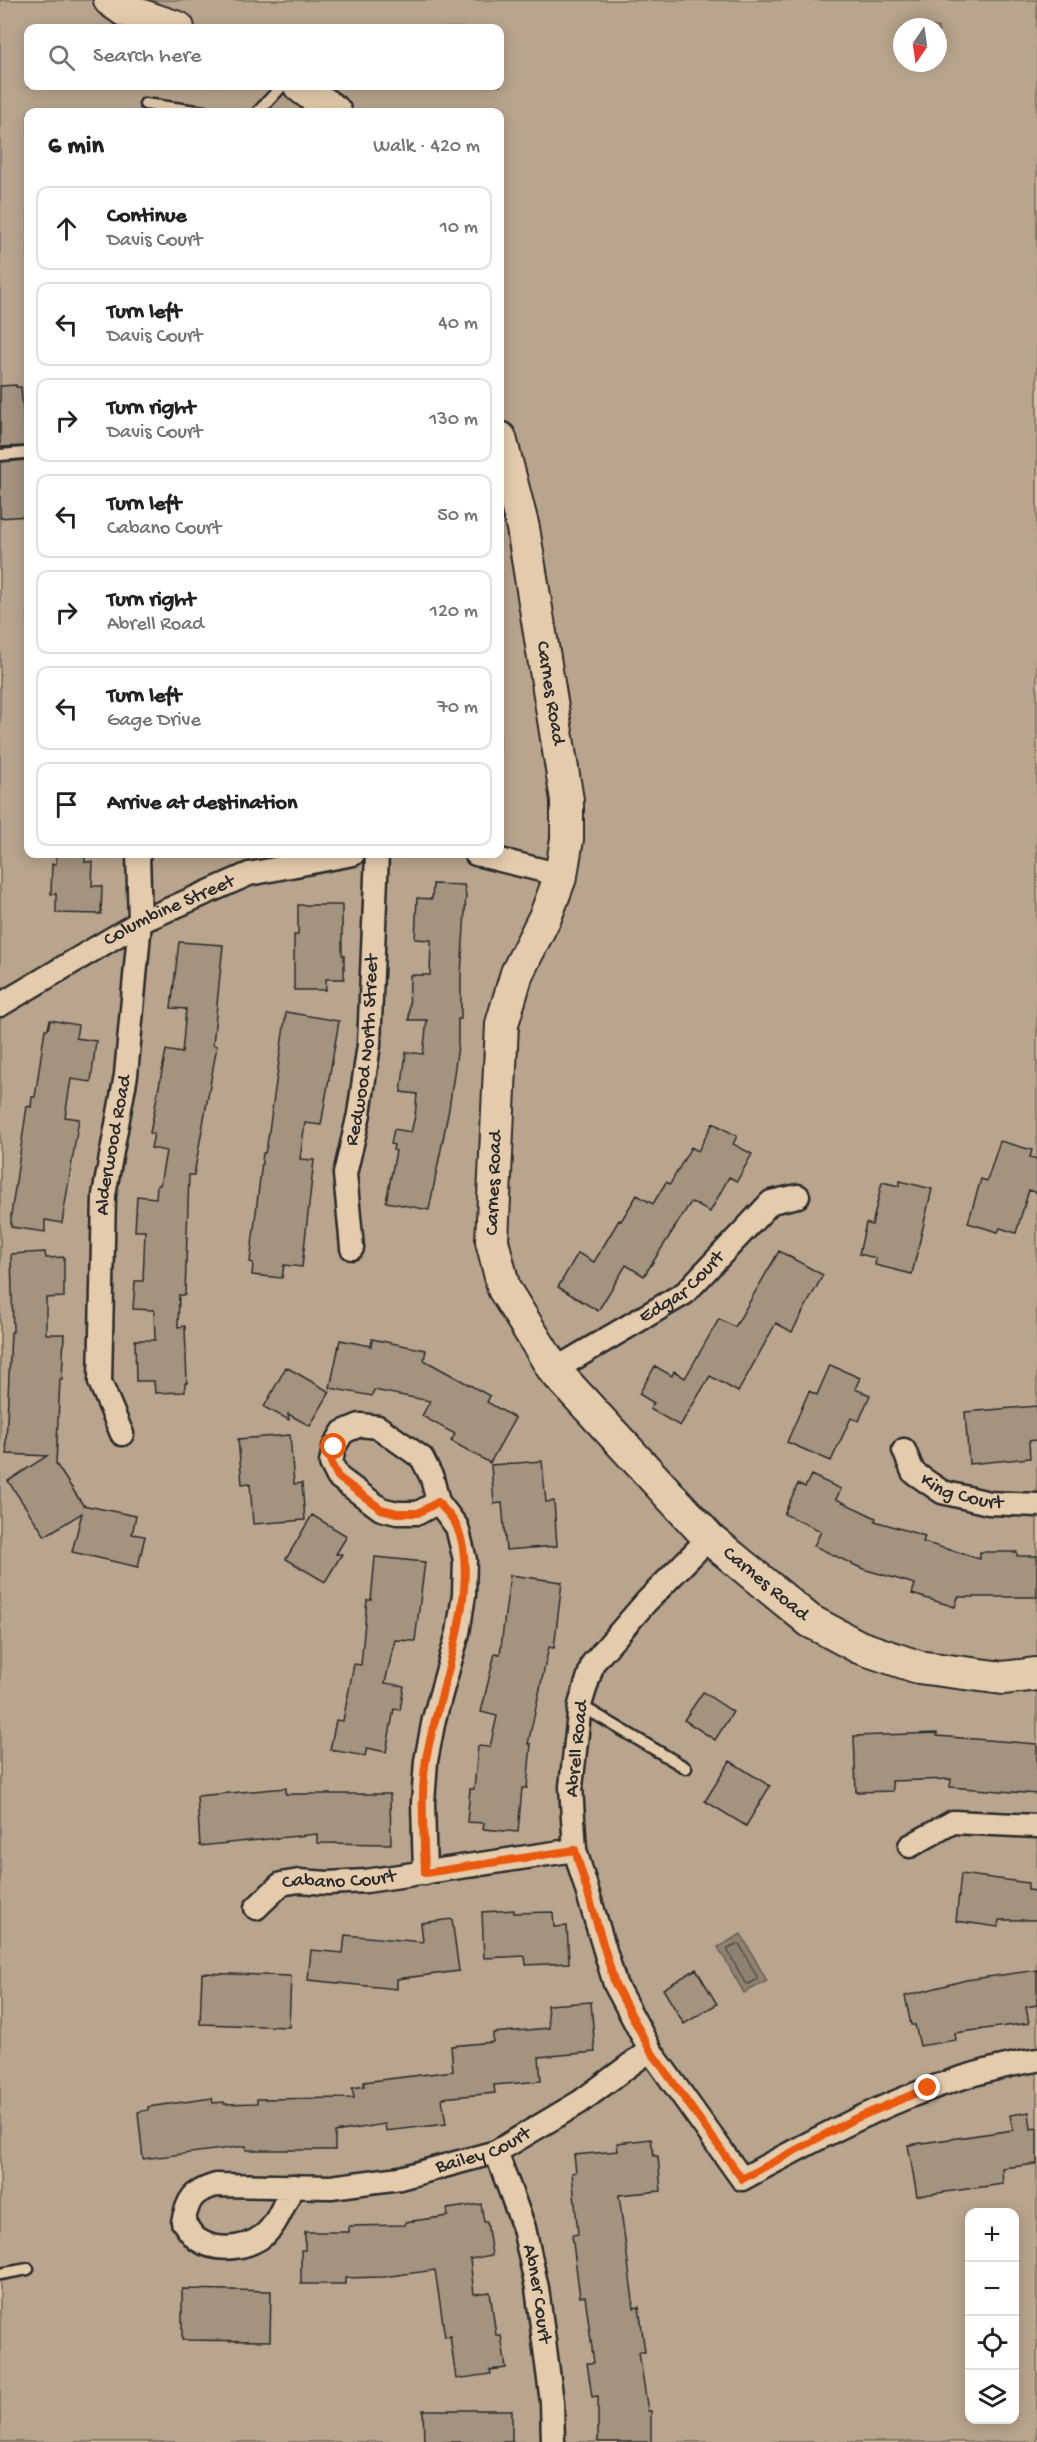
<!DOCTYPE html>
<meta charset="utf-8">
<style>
:root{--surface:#fff;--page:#f6f6f6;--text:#222;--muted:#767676;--line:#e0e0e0}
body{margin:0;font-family:"Gochi Hand",sans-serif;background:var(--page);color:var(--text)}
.controls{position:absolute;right:18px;bottom:18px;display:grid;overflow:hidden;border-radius:12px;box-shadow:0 3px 15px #0003}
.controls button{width:54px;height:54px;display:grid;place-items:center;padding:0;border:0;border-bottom:2px solid var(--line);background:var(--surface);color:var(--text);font:30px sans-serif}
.compass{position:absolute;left:893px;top:18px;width:54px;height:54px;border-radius:50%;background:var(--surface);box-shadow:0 3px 15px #0003;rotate:193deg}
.stop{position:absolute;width:18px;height:18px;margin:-14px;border:4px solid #ea580c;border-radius:50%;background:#fff}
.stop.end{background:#ea580c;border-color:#fff;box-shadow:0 2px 6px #0008}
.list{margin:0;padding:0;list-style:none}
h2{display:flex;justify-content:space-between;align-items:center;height:78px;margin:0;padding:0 24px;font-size:26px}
h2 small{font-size:20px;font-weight:400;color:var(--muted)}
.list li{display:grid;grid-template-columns:39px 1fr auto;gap:18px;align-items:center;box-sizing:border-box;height:84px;margin:0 12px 12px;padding:0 12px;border:2px solid var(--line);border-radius:12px}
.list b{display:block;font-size:22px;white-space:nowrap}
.list p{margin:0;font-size:20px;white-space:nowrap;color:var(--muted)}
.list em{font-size:20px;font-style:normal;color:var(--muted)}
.icon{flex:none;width:33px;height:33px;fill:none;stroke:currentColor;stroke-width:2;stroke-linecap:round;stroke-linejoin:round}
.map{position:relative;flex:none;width:1037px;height:2442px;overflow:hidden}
.search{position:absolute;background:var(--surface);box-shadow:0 3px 15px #0003;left:24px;top:24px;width:480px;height:66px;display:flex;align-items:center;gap:15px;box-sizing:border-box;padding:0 21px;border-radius:12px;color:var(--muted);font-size:22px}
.panel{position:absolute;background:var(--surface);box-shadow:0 3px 15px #0003;left:24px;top:108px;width:480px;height:750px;border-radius:12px}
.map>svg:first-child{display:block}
</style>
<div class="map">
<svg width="1037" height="2442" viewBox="0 0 1037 2442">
<rect width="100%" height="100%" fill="#d9c1a4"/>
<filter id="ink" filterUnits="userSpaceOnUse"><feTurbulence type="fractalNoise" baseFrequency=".0167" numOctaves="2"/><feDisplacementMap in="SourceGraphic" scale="12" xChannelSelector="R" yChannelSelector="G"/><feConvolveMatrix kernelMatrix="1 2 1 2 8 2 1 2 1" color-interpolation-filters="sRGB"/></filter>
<g filter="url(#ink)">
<path fill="#b9a58e" stroke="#72685c" stroke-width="1.5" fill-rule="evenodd" d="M0,0H1037V2442H0ZM902,27H938V63H902ZM28,28H500V86H28ZM28,112H500V854H28ZM970,2212H1014V2420H970Z"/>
<path fill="#8e8171" stroke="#665f55" stroke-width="1.5" d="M741,1934L767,1981L744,1993L718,1947Z"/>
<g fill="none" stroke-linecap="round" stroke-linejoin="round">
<path stroke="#534d47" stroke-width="1.5" d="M736,1944L740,1945L757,1977L756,1980L749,1984L745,1983L728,1951V1948Z"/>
</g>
<path fill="#a3937f" stroke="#2b2b2b" stroke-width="1.5" d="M16,385V387H21L26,446L0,447V386Z
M27,460L28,516L0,518V462Z
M56,854H85V862H93L92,886H102L101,914L56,913V894H51L52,864H56Z
M433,884L464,885L466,895L461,975V1019H458V1046L449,1109L429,1210L386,1202L396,1151L393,1150L394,1145L391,1144L394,1129L411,1132L415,1116L417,1094L401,1092L406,1052L423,1054L427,1020H409L410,975H430L431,940L415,939L417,898L432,899Z
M298,905H342V955H344V979H326V990H294V935H298Z
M179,942L223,945L213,1045L217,1046L194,1175H189L185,1295H179L178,1327L185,1326L187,1383H185V1392L155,1393L154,1381H136L135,1340H155L154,1310L133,1309L135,1281H143L145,1231H135L137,1196L156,1198L157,1185H160L166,1151L151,1148L154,1134L150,1133L166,1050L182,1053L186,1009L171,1008Z
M286,1012L339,1021L321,1125L305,1123L300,1159L314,1160L302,1267L284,1265L282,1278L252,1275L253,1263L250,1262L263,1153H265L267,1145Z
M50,1020L78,1025L76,1038L96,1041L91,1082L71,1079L65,1117L79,1119L62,1223L45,1220V1232L11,1227V1215L27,1106L31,1107L32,1097H35L45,1029H48Z
M713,1123L737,1136L733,1144L752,1154L737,1181L729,1177L710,1212L691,1202L644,1276L626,1265L598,1311L558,1287L578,1253L594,1262L619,1220L621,1221L637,1195L653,1204L666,1182L670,1184L691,1147L698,1151Z
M1000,1141L1032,1150L1030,1157L1037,1159V1193L1029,1190L1016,1233L1000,1228L998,1232L968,1223L981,1179L987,1181Z
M900,1181L932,1189L912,1274L875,1265L876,1258L859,1254L866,1223L872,1225L882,1182L899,1186Z
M779,1251L823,1275L792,1332L776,1323L738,1392L710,1376L680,1426L650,1409L654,1403L639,1394L655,1366L672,1376L674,1371L685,1378L719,1319L735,1327Z
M45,1252L46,1258L64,1257V1297L46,1298V1334H64L62,1380L60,1379L56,1464L83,1505L136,1516L132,1534L145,1536L138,1567L72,1552L82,1513L45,1536L8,1481L47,1456L7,1454L6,1442L11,1332H13L11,1254Z
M372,1339L426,1350L424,1360L490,1396L487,1402L515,1418L490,1463L451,1441L455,1434L422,1416L430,1401L374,1390L372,1396L330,1388L340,1340L371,1346Z
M830,1365L860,1378L855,1389L870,1395L859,1421L851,1418L831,1461L787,1442L809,1391L817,1395Z
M286,1367L330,1392L310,1426L288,1414L289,1420L264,1407Z
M1037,1406V1440L1029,1441L1030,1458L969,1464L965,1412Z
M290,1435L294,1484L302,1483L305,1520L253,1524L250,1483L242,1484L238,1439Z
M542,1461L546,1502L554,1501L557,1546L506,1550L502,1503L494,1504L491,1465Z
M811,1475L841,1489L836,1499L876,1518L875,1521L925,1536L923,1542L980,1559V1552H1017V1556H1037V1597H958L955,1607L912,1594L915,1584L863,1569L814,1546L821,1531L784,1514L798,1484L805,1487Z
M312,1515L347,1536L336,1554H342L325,1582L286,1559Z
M375,1557L425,1562L415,1641L395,1640L385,1683L404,1686L400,1710L394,1709L386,1752L367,1748L365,1756L330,1750L336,1720L343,1721L354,1664L361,1665L367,1600H371Z
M510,1575L562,1582L554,1648L549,1647L528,1744H531L527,1788H522L518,1832L483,1829L484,1823L467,1822L470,1789H474L478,1746L490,1747L497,1716L481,1712L495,1653L500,1654Z
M703,1692L733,1712L715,1740L684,1720Z
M937,1733V1736L1037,1744V1794L950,1787L951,1779L892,1781L893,1791L856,1792L854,1736Z
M730,1761L770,1786L746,1826L705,1801Z
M286,1788V1794H390L391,1844L317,1843V1834L200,1846L197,1796Z
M961,1874L1028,1883V1890L1037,1891V1920H999L998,1927L956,1921Z
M514,1910V1913L553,1912L554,1927L567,1926L569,1963L526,1965L525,1956L484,1958L482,1912Z
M452,1919L459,1971L397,1979V1989L308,1980L311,1950L343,1953L345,1935L423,1942L421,1923Z
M696,1969L717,2004L684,2024L663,1989Z
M1037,1970V2005L1026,2007L1029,2023L955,2033L956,2040L920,2046L915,2025H911L905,1996L966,1980Z
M202,1973L291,1976L289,2027L200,2024Z
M591,2002L595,2052L539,2057L541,2081L494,2085L495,2093L442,2098L446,2124L386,2131L385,2124L335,2132V2150H246V2146L143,2159L138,2112L148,2110V2107L212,2098L213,2103L224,2102V2104L257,2103V2099L354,2098L352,2088L364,2086V2082L453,2071L451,2046L493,2042V2033L549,2028L547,2005Z
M1029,2112L1031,2129L1037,2128V2164L1002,2168L1003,2184L917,2196L908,2145L1013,2130L1010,2115Z
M651,2139L654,2156H658L661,2191L619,2195L634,2308L639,2307L645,2352H639L648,2411H651V2442H598V2396L592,2397L587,2363H594L585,2296L580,2297L572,2235L578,2234L572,2173L576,2172L574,2155L618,2151L617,2143Z
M481,2204L484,2222H487L492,2255L470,2259L474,2294L490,2292L496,2335H501L506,2368L490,2370L491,2374L456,2379L450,2336L445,2337L435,2270L383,2277L345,2278V2284H301V2250H305V2232H349V2226L405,2225V2222L448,2216L447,2209Z
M182,2289L271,2291L270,2341L182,2340Z
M423,2410H512V2442H424Z"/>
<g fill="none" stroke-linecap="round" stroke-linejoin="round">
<defs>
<path id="lane" d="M145,104L204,112
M258,112L282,86
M0,455L24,453
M580,1705L686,1768
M0,2274L28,2269"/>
<g id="street">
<path d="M476,854L561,875"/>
<path id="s1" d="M0,1005L140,922L249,874L353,854"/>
<path id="s2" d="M352,1248L345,1174L359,1114L369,1045L377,854"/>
<path id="s3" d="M554,1370L685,1293L771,1202L798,1196"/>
<path id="s4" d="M122,1434L100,1382L104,1195L126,1075L140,922L138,854"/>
<path id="s5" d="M904,1450L913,1472L942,1492L989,1503L1037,1505"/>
<path d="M709,1538L646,1602L593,1663L580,1705L571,1787L575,1850L615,1984L650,2050L742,2179C839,2127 927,2078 1037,2060"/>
<path d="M910,1846L953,1822L1037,1826"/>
<path d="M425,1873L423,1803L426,1761L434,1719L458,1633L464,1595L465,1560L457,1527L438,1502L432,1478L422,1458L378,1427L360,1425L343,1432L334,1447L331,1463L338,1477L381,1509L397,1513H418L438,1502"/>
<path id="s6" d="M256,1908L281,1884L299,1881L328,1883L366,1881L575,1850"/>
<path id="s7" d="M496,2152L524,2228L537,2288L552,2402L553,2442"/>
<path id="s8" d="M293,2186C286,2199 280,2217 271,2228C255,2248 220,2254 198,2240C192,2236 187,2227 183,2222C189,2198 192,2192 216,2185L331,2187L400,2178L496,2152L580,2102L650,2050"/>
</g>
<g id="secondary">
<path d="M110,0L124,10L178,28"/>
<path d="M300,86L335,112"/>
<path id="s9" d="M500,438L523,528L567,800V839L561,875L546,915L517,973L502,1024L492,1241L504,1289L554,1370L709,1538L810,1621L859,1647L918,1667L1003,1678L1037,1674"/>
</g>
</defs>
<use href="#lane" stroke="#2b2b2b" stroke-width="15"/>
<use href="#street" stroke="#2b2b2b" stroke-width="27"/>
<use href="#secondary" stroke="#2b2b2b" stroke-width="36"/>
<use href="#lane" stroke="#e4cbac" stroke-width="10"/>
<use href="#street" stroke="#e4cbac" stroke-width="22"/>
<use href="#secondary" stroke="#e4cbac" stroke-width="32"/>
</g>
</g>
<g fill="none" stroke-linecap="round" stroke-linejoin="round" filter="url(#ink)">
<path stroke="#ea580c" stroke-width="8" d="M334,1447L331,1463L338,1477L381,1509L397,1513H418L438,1502C444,1510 454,1518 457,1527C483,1585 437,1697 426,1759C420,1796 424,1835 425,1873L575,1850L615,1984L650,2050L742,2179L852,2120L928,2088"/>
</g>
<g text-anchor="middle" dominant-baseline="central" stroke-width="4.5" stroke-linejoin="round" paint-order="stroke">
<g font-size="20" fill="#2b2b2b" stroke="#e4cbac">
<text stroke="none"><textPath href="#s9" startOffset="260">Carnes Road</textPath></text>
<text stroke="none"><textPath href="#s1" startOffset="194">Columbine Street</textPath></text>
<text stroke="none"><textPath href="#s2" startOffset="200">Redwood North Street</textPath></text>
<text stroke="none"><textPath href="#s4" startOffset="294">Alderwood Road</textPath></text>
<text transform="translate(495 1183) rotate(-88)">Carnes Road</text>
<text stroke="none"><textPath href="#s3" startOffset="153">Edgar Court</textPath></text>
<text stroke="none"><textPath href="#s5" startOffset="78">King Court</textPath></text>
<text stroke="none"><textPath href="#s9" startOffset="1268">Carnes Road</textPath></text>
<text transform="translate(578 1749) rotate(-84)">Abrell Road</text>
<text stroke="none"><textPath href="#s6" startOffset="93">Cabano Court</textPath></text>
<text stroke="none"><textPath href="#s8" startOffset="477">Bailey Court</textPath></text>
<text stroke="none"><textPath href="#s7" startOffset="148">Abner Court</textPath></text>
</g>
</g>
</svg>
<div class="controls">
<button>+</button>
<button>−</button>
<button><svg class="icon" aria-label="locate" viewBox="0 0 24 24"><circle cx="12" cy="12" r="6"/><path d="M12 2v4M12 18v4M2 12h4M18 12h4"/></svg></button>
<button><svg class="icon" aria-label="layers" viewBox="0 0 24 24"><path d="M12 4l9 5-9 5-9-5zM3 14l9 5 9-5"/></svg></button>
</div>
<svg class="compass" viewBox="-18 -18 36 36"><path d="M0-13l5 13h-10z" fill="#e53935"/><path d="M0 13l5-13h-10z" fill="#767676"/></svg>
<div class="stop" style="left:334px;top:1447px"></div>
<div class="stop end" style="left:928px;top:2088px"></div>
<div class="search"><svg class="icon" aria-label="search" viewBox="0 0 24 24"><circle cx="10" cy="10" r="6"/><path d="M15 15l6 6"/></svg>Search here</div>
<section class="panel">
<h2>6 min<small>Walk · 420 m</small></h2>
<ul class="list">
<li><svg class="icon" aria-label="ahead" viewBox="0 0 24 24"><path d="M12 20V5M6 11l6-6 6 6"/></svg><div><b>Continue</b><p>Davis Court</p></div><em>10 m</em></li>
<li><svg class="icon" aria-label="left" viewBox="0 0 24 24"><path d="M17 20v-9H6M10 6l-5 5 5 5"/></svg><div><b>Turn left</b><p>Davis Court</p></div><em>40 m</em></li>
<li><svg class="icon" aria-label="right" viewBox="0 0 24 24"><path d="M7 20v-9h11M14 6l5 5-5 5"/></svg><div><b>Turn right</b><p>Davis Court</p></div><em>130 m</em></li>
<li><svg class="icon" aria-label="left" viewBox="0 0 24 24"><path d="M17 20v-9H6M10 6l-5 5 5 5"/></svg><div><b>Turn left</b><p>Cabano Court</p></div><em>50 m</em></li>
<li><svg class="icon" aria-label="right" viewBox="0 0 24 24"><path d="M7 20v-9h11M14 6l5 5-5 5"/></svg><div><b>Turn right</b><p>Abrell Road</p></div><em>120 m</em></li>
<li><svg class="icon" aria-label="left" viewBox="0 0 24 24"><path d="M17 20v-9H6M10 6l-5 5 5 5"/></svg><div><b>Turn left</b><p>Gage Drive</p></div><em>70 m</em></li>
<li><svg class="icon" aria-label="arrive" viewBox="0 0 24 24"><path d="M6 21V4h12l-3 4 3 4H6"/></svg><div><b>Arrive at destination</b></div></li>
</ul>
</section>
</div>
